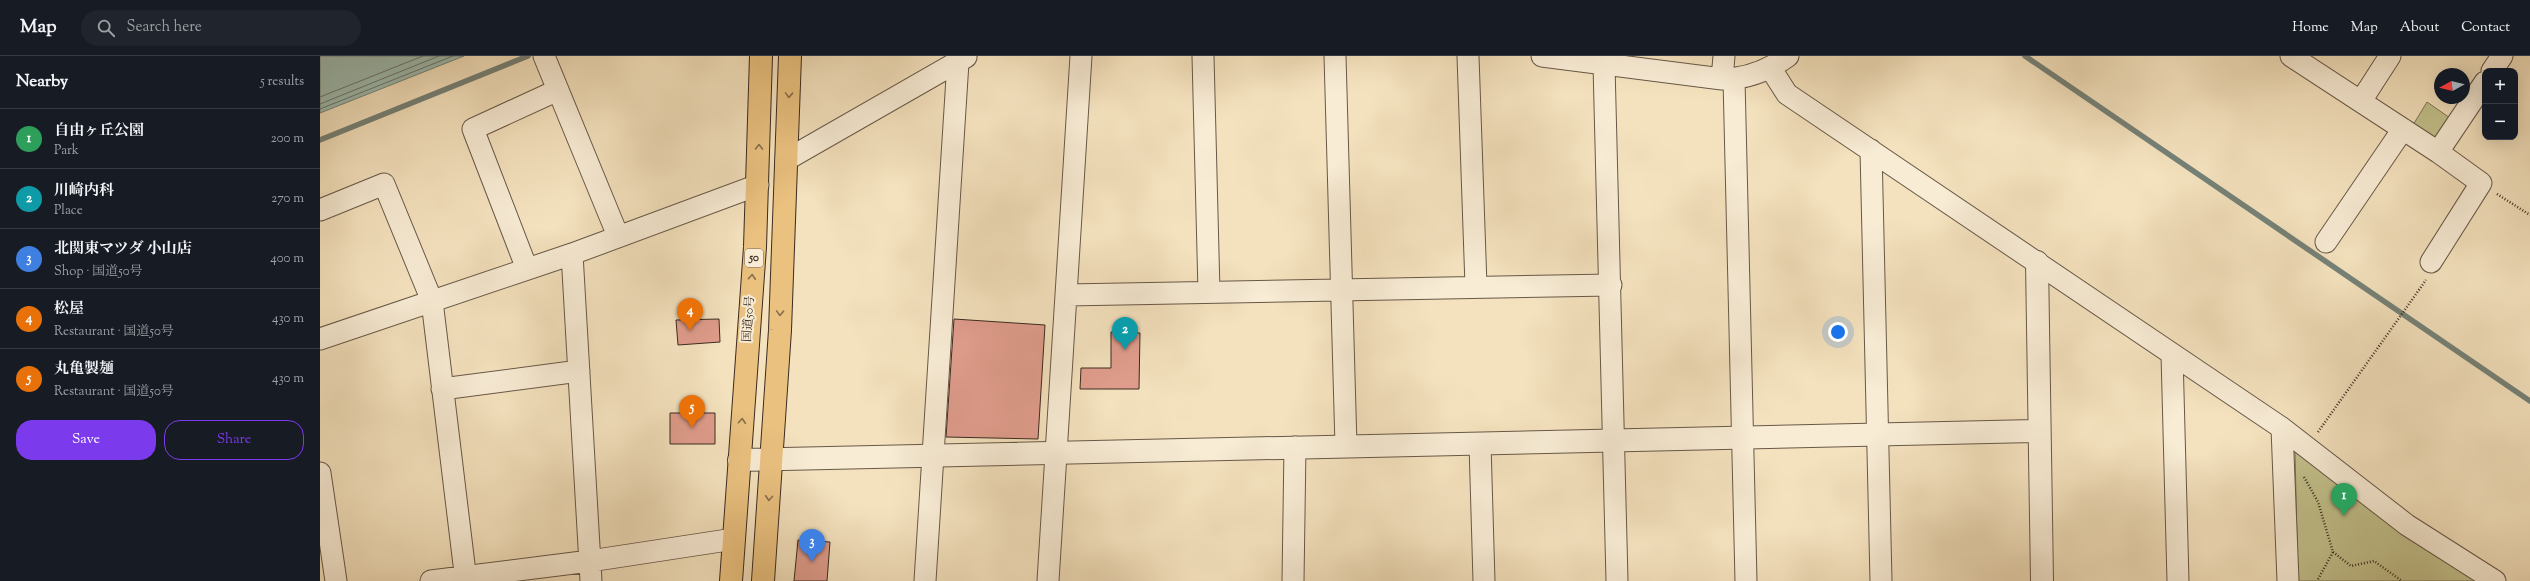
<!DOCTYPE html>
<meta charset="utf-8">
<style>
:root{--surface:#171b24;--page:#20242c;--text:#f1f3f6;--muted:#9ea1a6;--line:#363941;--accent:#7c3aed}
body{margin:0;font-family:"Sorts Mill Goudy","Noto Serif JP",serif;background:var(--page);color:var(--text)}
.controls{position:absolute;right:12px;top:12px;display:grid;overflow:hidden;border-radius:8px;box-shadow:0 4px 16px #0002}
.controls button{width:36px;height:36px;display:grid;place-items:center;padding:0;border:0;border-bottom:1px solid var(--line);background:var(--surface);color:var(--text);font:20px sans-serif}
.compass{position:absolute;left:2114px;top:12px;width:36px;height:36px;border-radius:50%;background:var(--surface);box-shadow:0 4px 16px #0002;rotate:262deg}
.you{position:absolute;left:1518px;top:276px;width:14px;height:14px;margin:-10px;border:3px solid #fff;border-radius:50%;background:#1a73e8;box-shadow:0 0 0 6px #1a73e833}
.badge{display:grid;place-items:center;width:26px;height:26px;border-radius:50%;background:var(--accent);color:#fff;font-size:13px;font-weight:700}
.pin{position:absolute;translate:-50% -33px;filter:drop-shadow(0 1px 2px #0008)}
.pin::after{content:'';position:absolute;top:21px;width:14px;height:12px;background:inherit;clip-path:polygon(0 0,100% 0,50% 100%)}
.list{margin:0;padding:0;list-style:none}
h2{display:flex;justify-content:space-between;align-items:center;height:52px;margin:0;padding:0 16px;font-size:17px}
h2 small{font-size:13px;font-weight:400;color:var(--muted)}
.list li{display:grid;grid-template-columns:26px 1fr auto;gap:12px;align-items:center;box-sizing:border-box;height:60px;padding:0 16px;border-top:1px solid var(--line)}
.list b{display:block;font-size:15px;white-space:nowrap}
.list p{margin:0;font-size:13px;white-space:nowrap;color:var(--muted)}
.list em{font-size:13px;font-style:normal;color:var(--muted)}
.actions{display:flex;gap:8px;padding:12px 16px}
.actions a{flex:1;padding:9px 0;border:1px solid var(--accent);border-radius:16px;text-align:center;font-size:14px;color:var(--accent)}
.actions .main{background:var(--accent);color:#fff}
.icon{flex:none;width:22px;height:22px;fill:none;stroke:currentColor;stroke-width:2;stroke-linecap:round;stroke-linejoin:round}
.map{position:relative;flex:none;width:2210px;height:525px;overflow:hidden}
header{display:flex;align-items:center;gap:24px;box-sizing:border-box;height:56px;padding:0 20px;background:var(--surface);border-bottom:1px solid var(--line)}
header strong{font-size:19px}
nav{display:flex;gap:22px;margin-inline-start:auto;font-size:14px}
.search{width:280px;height:36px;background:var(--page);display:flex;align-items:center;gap:10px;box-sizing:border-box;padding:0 14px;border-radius:22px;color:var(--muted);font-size:15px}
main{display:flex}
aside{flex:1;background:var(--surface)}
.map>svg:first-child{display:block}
</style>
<header>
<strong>Map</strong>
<div class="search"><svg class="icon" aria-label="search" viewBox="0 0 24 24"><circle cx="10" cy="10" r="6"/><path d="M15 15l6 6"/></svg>Search here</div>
<nav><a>Home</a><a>Map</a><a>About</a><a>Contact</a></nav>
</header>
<main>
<aside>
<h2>Nearby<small>5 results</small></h2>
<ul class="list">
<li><span class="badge" style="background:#2e9e5b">1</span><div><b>自由ヶ丘公園</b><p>Park</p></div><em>200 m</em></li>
<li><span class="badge" style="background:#0f9aa8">2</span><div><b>川崎内科</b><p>Place</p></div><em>270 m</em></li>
<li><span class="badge" style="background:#3f7fe0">3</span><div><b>北関東マツダ 小山店</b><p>Shop · 国道50号</p></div><em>400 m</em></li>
<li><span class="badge" style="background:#e8710a">4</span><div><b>松屋</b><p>Restaurant · 国道50号</p></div><em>430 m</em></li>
<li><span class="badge" style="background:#e8710a">5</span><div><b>丸亀製麺</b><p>Restaurant · 国道50号</p></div><em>430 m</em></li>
</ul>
<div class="actions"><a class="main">Save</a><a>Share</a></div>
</aside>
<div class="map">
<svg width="2210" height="525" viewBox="0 0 2210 525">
<rect width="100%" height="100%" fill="#f4e2be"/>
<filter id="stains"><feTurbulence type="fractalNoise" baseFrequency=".005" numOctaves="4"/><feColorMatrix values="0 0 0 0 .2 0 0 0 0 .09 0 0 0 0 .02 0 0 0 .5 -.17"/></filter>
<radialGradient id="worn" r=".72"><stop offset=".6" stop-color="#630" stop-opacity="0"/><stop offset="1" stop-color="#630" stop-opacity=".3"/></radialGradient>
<path fill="#c2c18c" stroke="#7e7656" d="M2107,46L2130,62L2115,85L2093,69Z
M1975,396L2169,525H1978Z"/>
<path fill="#9cbdb3" stroke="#758278" d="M0,0H144L0,57Z"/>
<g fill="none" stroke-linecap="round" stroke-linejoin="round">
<path stroke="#6b746a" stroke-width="1" d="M0,41L103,0
M0,48L119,0
M0,53L133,0"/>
<path stroke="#758278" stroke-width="5.5" d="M1705,0L2210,345
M0,84L208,0"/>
</g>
<path fill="#e09d8d" stroke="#3a2a20" d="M399,263L400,286L358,289L356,264Z
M634,263L725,269L718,383L626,381Z
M791,276L820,277L819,333H760L761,312H791Z
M350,357H395V388H350Z
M478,484L510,486L507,525H474Z"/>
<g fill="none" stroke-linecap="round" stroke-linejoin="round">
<defs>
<path id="minor" d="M224,0L298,180
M883,0L889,236
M1015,0L1026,390
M1148,0L1156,230
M1222,0L1402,23C1426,23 1449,14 1468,0
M1971,0L2118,96L2165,26
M1284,9L1297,525
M1451,13L1467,38L1962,372L2087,469L2175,525
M2172,15L2182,0
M1402,23L1404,0
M1414,23L1426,525
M2041,45L2070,0
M1551,94L1561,525
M466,104L646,1
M0,154L64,128L112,245L146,525
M2006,186L2083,73
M252,198L271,525
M2111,206L2161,127L2118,96
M207,213L153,73L238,34
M747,239L1291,229
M0,283L252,198L438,129
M1852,299L1858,525
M122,333L259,315
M1962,372L1968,525
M1160,388L1164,525
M0,417L16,525
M111,525L270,505L414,483
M605,525L638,6
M728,525L761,0
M973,525L975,391"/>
<path id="tertiary" d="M1717,206L1722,525
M419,404L1719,375"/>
<path id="trunk" d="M411,525L435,191L441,0
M443,525L460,274L470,0"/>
</defs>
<use href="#minor" stroke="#685848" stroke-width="23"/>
<use href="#tertiary" stroke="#685848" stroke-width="24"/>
<use href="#trunk" stroke="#3a2a20" stroke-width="24"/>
<path stroke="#3a2a20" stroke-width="2.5" stroke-dasharray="1 2" stroke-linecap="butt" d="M2177,138L2210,159
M1998,376L2106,224
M1984,421L1998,446L2013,496L1997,525
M2013,496L2031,510L2054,505L2082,525"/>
<use href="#minor" stroke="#f8ecd5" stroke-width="21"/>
<use href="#tertiary" stroke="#f8ecd5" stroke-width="22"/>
<use href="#trunk" stroke="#eac17f" stroke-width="22"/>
</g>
<defs><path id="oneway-chevron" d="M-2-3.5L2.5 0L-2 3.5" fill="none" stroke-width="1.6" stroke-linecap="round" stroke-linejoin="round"/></defs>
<g stroke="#896e4b">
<use href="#oneway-chevron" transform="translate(469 39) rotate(92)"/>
<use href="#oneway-chevron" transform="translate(439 91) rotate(-89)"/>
<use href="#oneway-chevron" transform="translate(432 221) rotate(-86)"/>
<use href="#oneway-chevron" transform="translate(460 257) rotate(92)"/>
<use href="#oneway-chevron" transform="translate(422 365) rotate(-86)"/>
<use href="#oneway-chevron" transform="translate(449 442) rotate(94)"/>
</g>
<g text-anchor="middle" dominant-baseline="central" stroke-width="4" stroke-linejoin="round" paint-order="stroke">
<rect fill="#f8ecd5" stroke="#736456" stroke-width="1" x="425" y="193" width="18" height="18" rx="3"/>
<g font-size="11" font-weight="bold" fill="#3a2a20">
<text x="434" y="202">50</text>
</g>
<g font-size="12" fill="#3a2a20" stroke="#f8ecd5">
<text transform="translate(429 263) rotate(-86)">国道50号</text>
</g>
</g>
<rect width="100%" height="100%" filter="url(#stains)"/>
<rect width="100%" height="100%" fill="url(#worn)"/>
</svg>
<div class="controls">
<button>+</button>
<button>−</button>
</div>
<svg class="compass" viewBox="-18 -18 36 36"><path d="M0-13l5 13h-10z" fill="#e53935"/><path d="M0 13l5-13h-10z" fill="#9ea1a6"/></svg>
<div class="you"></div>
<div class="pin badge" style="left:2024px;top:460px;background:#2e9e5b">1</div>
<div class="pin badge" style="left:805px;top:294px;background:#0f9aa8">2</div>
<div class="pin badge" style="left:492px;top:506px;background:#3f7fe0">3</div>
<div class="pin badge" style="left:370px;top:275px;background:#e8710a">4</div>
<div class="pin badge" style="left:372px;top:372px;background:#e8710a">5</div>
</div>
</main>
